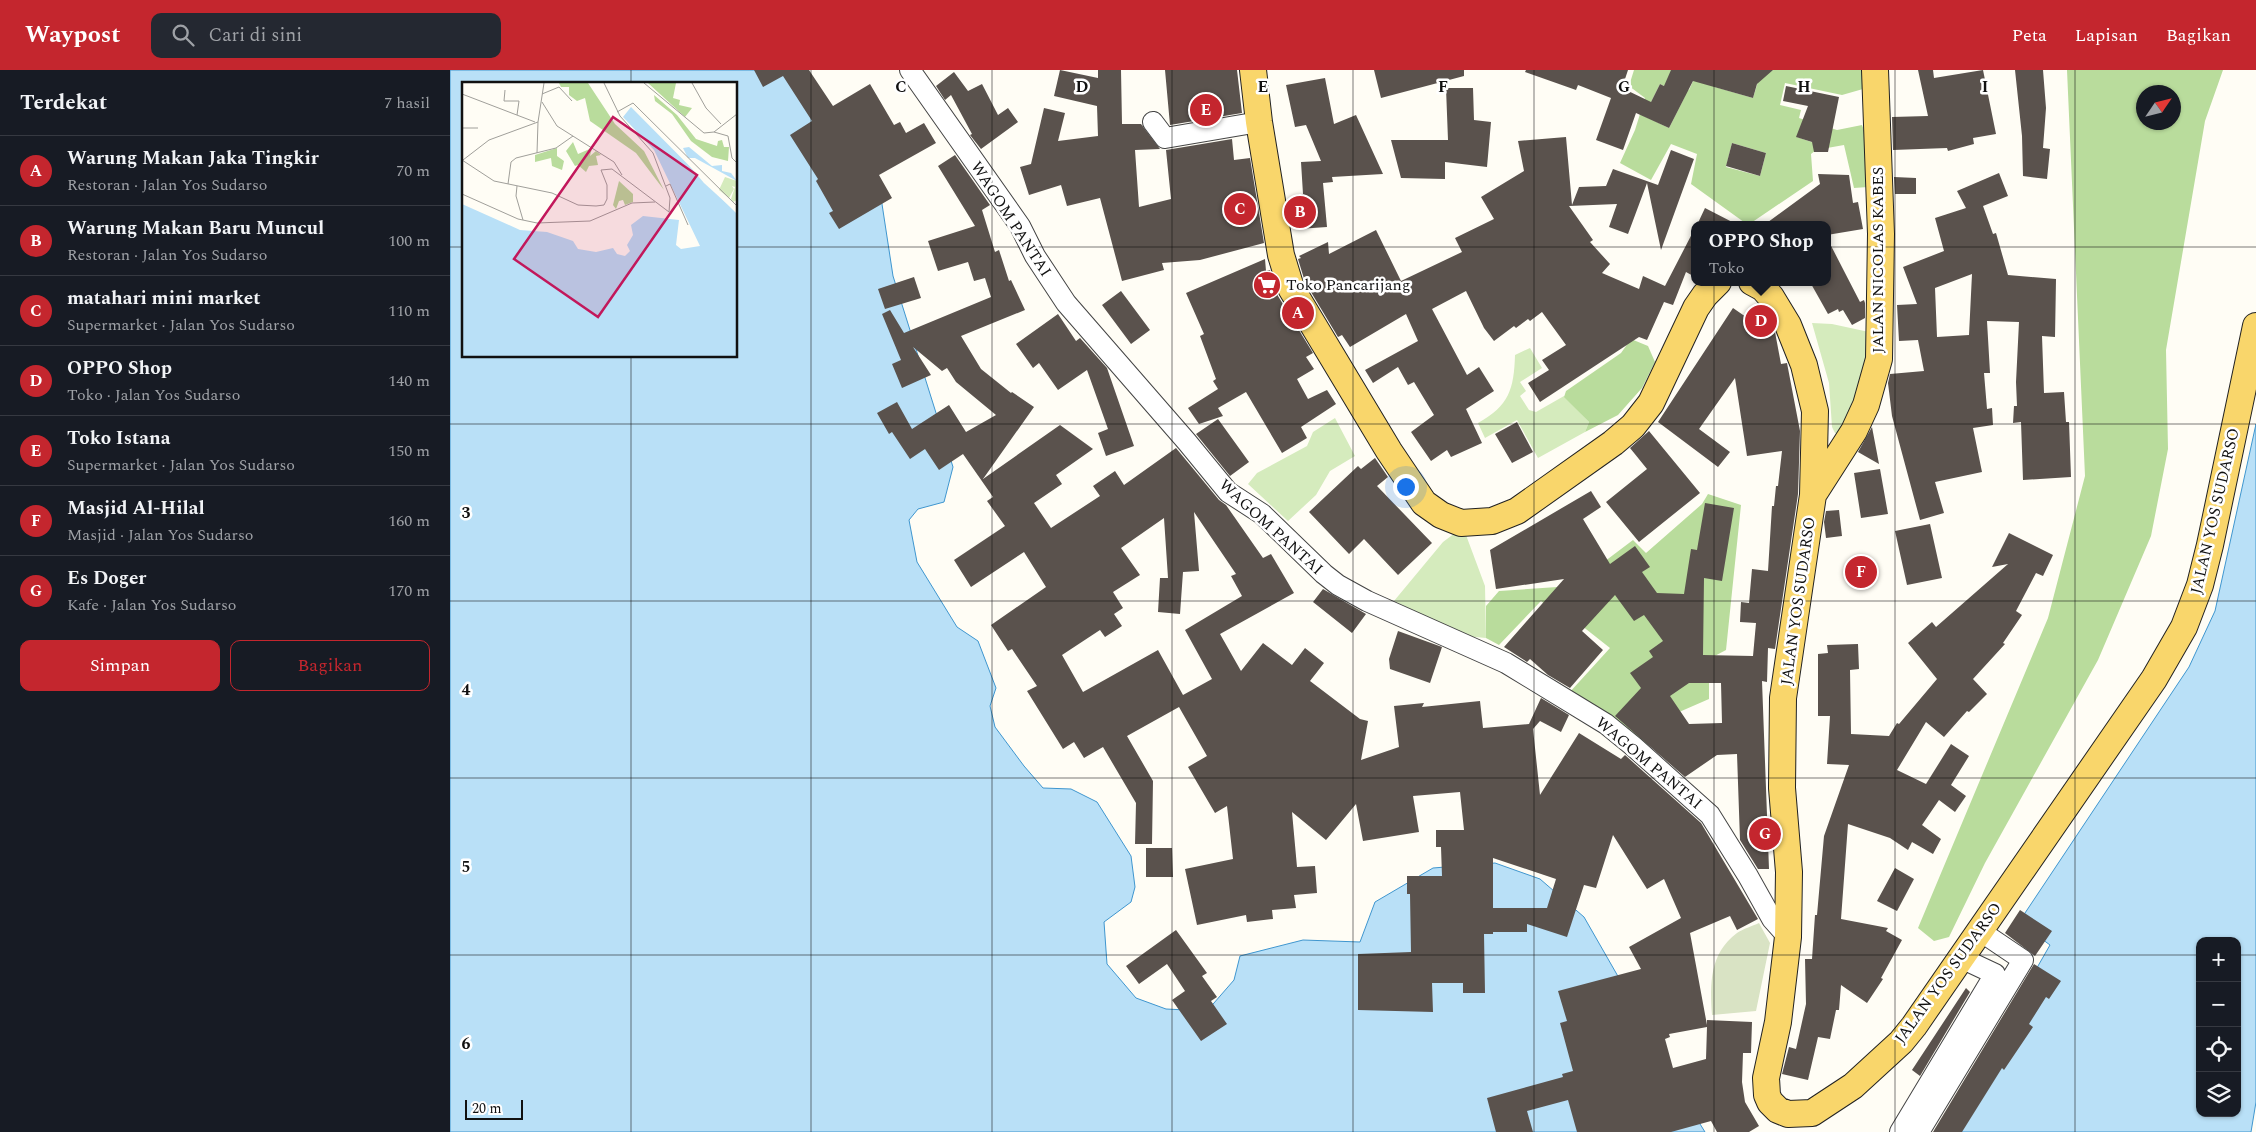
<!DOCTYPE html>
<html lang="id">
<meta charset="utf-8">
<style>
:root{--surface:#171b24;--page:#242831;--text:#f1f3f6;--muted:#9ea1a6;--line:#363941;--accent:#c4262e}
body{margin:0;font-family:Spectral,serif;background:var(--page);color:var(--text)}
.controls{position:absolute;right:15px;bottom:15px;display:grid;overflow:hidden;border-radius:10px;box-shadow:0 1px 4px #0004}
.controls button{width:45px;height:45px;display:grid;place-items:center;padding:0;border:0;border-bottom:1px solid var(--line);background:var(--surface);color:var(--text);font:25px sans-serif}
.compass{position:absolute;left:1686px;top:15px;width:45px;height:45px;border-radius:50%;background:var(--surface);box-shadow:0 1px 4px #0004;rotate:55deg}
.scale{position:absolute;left:15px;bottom:12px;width:58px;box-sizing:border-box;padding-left:5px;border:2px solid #111;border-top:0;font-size:14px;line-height:18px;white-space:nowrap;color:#111;-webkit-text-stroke:4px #fff;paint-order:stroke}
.you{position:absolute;left:955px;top:416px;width:18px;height:18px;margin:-12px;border:4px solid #fff;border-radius:50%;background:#1a73e8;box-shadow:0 0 0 8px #1a73e833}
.badge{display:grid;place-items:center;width:32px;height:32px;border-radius:50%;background:var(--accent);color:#fff;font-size:16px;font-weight:700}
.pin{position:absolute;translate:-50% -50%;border:2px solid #fff;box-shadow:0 1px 5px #0006}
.popup{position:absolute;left:1241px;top:151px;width:140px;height:65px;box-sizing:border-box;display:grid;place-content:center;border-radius:10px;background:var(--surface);filter:drop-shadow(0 1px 4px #0005);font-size:16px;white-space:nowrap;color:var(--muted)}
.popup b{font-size:19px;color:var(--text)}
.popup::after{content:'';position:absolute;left:50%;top:100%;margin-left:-10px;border:10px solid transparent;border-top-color:var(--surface)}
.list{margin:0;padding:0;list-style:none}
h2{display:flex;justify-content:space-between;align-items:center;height:65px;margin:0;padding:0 20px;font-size:21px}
h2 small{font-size:16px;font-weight:400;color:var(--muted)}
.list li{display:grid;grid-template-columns:32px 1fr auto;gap:15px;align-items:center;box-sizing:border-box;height:70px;padding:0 20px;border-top:1px solid var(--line)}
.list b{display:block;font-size:19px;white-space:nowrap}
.list p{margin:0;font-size:16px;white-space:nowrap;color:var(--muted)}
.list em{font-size:16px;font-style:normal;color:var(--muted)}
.actions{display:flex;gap:10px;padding:15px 20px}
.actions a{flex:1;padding:11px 0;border:1px solid var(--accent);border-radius:10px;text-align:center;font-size:18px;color:var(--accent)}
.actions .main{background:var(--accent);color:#fff}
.icon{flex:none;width:28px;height:28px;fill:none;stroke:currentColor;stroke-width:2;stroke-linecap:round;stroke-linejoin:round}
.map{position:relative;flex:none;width:1806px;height:1062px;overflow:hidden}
header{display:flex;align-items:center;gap:30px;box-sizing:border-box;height:70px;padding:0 25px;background:var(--accent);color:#fff}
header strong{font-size:24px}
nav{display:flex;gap:28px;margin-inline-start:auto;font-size:18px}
.search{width:350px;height:45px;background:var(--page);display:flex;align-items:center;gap:12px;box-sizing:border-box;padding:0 18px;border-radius:10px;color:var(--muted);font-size:19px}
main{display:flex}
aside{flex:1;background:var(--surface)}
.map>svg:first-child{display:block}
</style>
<header>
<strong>Waypost</strong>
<div class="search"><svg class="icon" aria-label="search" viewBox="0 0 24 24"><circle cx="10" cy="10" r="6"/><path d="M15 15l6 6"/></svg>Cari di sini</div>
<nav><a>Peta</a><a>Lapisan</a><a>Bagikan</a></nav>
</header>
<main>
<aside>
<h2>Terdekat<small>7 hasil</small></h2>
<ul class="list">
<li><span class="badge">A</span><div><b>Warung Makan Jaka Tingkir</b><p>Restoran · Jalan Yos Sudarso</p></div><em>70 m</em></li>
<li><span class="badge">B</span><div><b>Warung Makan Baru Muncul</b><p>Restoran · Jalan Yos Sudarso</p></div><em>100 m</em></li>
<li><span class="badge">C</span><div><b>matahari mini market</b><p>Supermarket · Jalan Yos Sudarso</p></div><em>110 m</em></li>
<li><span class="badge">D</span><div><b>OPPO Shop</b><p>Toko · Jalan Yos Sudarso</p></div><em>140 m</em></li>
<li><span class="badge">E</span><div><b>Toko Istana</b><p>Supermarket · Jalan Yos Sudarso</p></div><em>150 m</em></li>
<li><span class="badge">F</span><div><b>Masjid Al-Hilal</b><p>Masjid · Jalan Yos Sudarso</p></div><em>160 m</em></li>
<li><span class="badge">G</span><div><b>Es Doger</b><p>Kafe · Jalan Yos Sudarso</p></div><em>170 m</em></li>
</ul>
<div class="actions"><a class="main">Simpan</a><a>Bagikan</a></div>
</aside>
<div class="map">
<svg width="1806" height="1062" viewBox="0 0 1806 1062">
<rect width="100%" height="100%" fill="#fffdf5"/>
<path fill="#d5ebbd" d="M1362,253L1382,254L1419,262C1416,300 1407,329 1390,364L1385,363L1382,357L1379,313Z
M1080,278L1092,298L1070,312L1076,321L1070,326L1079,340L1086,342L1114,326L1139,352L1135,362L1088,388L1067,350L1035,368L1028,353C1059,336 1064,319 1065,285Z
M885,348L905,386L880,401L866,425L838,451L798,414L807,403L857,376L863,362Z
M1013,457L1035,516L1036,568L1015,566L944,531L993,472Z"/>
<path fill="#b9dc9c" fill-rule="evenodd" d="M1184,0H1222L1218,10L1239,20L1248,0H1269L1265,17L1303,28L1310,5L1323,0H1413V19L1392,25L1335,13L1330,35L1351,40L1349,48L1387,60L1412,55L1416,66L1418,117L1404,118L1394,75L1366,80L1361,84L1363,111L1298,155L1241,114L1247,84L1221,74L1201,110L1170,93L1185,60L1195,28L1179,16ZM1210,14L1235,26L1219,58L1194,46ZM1379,60L1373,76L1347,67ZM1282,73L1316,83L1310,106L1276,97Z
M1617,0H1773L1755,51L1716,280L1718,379L1701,466L1648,590L1535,793L1499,867L1484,871L1468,858L1598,548L1635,406ZM1724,22V52H1694V22Z
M1181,269L1198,276L1205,292L1192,318L1168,345L1135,362L1139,352L1114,327L1116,321L1171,283Z
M1258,424L1291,435L1276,580L1259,589V629L1220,646L1195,679L1119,623L1160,578L1122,548L1112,549L1091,531L1049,575L1036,568V536L1049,521L1122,516L1183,470L1196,483L1252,434Z"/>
<path fill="#d9e3c4" d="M1309,853L1320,873L1306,941L1262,945C1260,914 1259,884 1287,863C1293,859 1302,856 1309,853Z"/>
<path fill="#b9e0f7" stroke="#3f96cf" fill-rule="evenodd" d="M0,0H348L430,121L443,206L503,397L494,432L468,439L459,450L467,492L507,557L528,571L546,618L540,636L545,657L574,696L593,718L621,719L647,732L681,786L685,817L681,832L654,852L657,894L686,928L716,939L757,941L784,910L790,886L853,870L910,872L925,832L983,798L1045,793L1090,809L1134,847L1189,943L1217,1001L1255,1062H0ZM14,14H286V286H14Z
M1806,354V1032L1801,1062H1493L1600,875L1569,852L1739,597L1765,541ZM1750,871H1787V1043H1750Z"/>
<path fill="#5a524d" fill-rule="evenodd" d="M304,0H359L383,36L420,14L444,55L450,52L456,63L474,53L486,73L429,105L442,128L389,159L379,143L383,141L366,111L368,109L340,65L362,51L333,6L313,17Z
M610,0L648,8V0H671L672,54H691L710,79L685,80L689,137L721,129L716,80L782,69L784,90L800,88L814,173L750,190L712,193L714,200L672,211L650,128L617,136L611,115L579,125L570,97L581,94L594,38L615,43L608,71L648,66L647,36L604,26Z
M715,0H787L792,43L720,55Z
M924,0H1014V6L931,28Z
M1076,0H1178L1172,18L1201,32L1210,14L1214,16L1221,0H1323L1307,14L1303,28L1243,11L1219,58L1186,43L1173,80L1146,70L1161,28L1128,15L1126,20L1075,2Z
M1468,0H1483L1484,8L1533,0L1546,64L1523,68L1524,74L1498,81L1497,78L1443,80L1442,47L1478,46Z
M1565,0H1593L1596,38L1593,78L1600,79L1597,109L1573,106L1572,66Z
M504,2L518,21L532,14L548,45L558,38L568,52L531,79L520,65L522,64L501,25L495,30L486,16Z
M875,8L884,54L906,45L933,104L882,107L883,112L873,113L877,157L848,159L846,125L853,124L851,92L871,91L856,55L845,57L836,15Z
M1336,16L1389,27L1378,82H1364L1362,72L1346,67L1358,36L1333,31Z
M996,18H1023L1024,50L1041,52L1037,97L995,92V109L951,108L941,70H998Z
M1116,67L1122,135L1129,117L1156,116L1163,99L1208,115L1221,80L1244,89L1211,180L1197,113L1178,164L1159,157L1167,134L1119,136L1143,170L1140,172L1160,194L1152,203L1189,219L1193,206L1215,216L1245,158V207L1236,202L1223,235L1214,232L1197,270L1189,267L1090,332L1078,313L1099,300L1092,290L1116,275L1092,242L1080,251L1078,249L1066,258L1064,256L1044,271L1034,258L1016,221L982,239L1017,305L1029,297L1044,321L1016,339L1032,373L1001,387L997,380L981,391L961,362L984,345L964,312L958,315L948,297L923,313L915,300L968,271L956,244L900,277L892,265L888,267L855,212L848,189L851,188L849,186L878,172L879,184L926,160L951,211L1012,182L1005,168L1044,149L1031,127L1074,101L1068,71Z
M1282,73L1316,83L1310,106L1276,96Z
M505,85L540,135L532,140L545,182L549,180L559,211L561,210L575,240L511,266L531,299L561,323L562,322L584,337L533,409L610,355L643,379L606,405L612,414L584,433L601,458L650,426L643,416L665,401L674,415L726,378L769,430L776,435L813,488L821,484L844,523L770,564L791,601L813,573L842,595L855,578L874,593L860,611L910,649L918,651L911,690L949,677L944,636L974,633L972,637L1030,631L1033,658L1079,654L1091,628L1119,645L1111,662L1090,651L1083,659L1090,725L1129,663L1171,689L1175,685L1251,753L1308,849L1287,860L1280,846L1240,863L1257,955V950L1302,952L1301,983H1293L1292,1012L1295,1032L1309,1056L1299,1062H1267L1261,1051L1221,1062H1127L1118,1030L1077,1041L1083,1062H1046L1037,1028L1113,1007L1112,1004L1123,1001L1110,953L1117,951L1108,921L1191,899L1179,877L1231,848L1214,809L1197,819L1163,765L1146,818L1134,815L1117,867L1077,854V862H1043V864H1034L1035,923H1013V913H982L983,942L908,940V884L961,882L960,824H957V806H992L991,777H986V760H1014L1010,722L963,726L969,762L913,771L906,734L876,770L842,742L847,797L865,796L867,823L844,825L846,838L822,840L823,849L797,852L796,845L747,855L735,799L783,789L777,736L765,743L738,697L757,686L729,637L677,666L703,711L702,774H685L686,733L653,677L634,688L624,672L613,679L577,621L587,616L562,579L558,581L541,555L596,517L574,482L521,517L504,490L555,456L537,431L543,427L513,384L489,400L475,379L460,389L442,362L439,364L427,343L447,332L462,359L499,335L516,362L546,345L506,312L497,298L492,301L463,277L481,305L452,318L442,294L451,290L432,244L440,240L454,263L541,227L535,208L524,211L518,192L488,201L478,171L525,156L488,96ZM744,442L786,504L781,506L792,526L735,560L762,609L733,625L708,580L633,622L612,585L650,560L655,567L672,556L664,544L673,538L663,522L690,505L671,478L714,448L718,508H710L708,542L730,544L733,502L749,501ZM1043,788L1106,809L1097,838H1043ZM1257,957L1256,989L1223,998L1215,969L1220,967L1219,964Z
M1549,103L1558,126L1533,136L1543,164L1546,163L1558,205L1606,209L1605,267L1592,266L1594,323L1614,322L1616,352H1619L1621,407L1573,410L1571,352L1563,353L1564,336H1567L1566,312L1569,252L1537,251L1540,303H1534L1537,339L1542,338L1543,355L1523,358L1532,402L1485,412L1494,443L1470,450L1442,346L1438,313L1440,304L1474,301L1468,270L1449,271L1447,235L1467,234L1453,197L1494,181L1485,148L1516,138L1507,121ZM1522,204L1519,265L1487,267L1485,218Z
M1368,104L1399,105L1403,133L1408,132L1413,159L1377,165V155H1314L1370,114Z
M1444,107L1466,108V124H1445Z
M1255,138L1288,155H1247Z
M1377,168L1410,232L1414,230L1415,233V248L1402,255L1393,240L1389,242L1388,239L1378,244L1360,212H1377Z
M815,189L816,201L820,200L828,226L863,283L856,287L864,299L847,309L858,329L877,320L886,334L851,357L857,368L832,383L796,322L768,338L773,346L749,354L738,338L768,319L763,311L766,309L750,266L754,264L736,223Z
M464,207L471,228L435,239L428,219Z
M671,221L700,260L681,274L652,235Z
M1283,238L1296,247L1315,246L1318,262H1325L1331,294L1337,293L1350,361L1348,424L1325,579L1318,578L1317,612L1312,611L1319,799H1308L1290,770L1287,684L1267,685L1235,707L1165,646L1191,618L1180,603L1203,587L1199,581L1213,571L1194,545L1184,551L1165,525L1132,561L1153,580L1120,618L1098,605L1080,589L1077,592L1054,577L1114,509L1046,519L1040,480L1141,421L1151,437L1133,449L1160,494L1185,476L1200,497L1192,502L1207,523L1234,524L1241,479L1247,480L1255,433L1284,438L1272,511L1254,508L1253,585L1303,586L1306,553L1290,552L1291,532L1299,533L1302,499L1318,501L1322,436H1324L1326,416H1328L1332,381L1297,386L1285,308L1249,359L1280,382L1268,397L1208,352ZM1239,613H1271L1272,653L1239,654L1220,626Z
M608,244L626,271L630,268L657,298L684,376L656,386L648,363L658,359L637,300L608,320L589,293L583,298L566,274Z
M768,349L799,392L780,406L746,364Z
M1067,352L1083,382L1062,393L1045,364Z
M1422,357L1429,394L1408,382Z
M1199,361L1250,423L1189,472L1156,432L1197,399L1180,378Z
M925,388L938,407L927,416L982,473L948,505L914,469L899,484L859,442L908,396L911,399Z
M1430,399L1438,444L1411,448L1404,403Z
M1389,440L1392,466L1376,468L1374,452L1376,441Z
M1480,454L1492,508L1457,515L1445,461Z
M1559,463L1603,485L1593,506L1586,503L1566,541L1572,545L1553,573L1555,574L1523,609L1537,624L1519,642L1517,641L1494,667L1476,652L1447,700L1476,714L1501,674L1519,686L1501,715L1516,726L1505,742L1489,730L1472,755L1491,769L1483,784L1462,772L1458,780L1440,768L1398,754L1391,849L1438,858L1436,861L1452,870L1431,908L1433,909L1417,933L1391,915L1389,940H1386L1380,969L1368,967L1358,1010L1332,1004L1339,977L1346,979L1356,934L1355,889H1362L1365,845H1367L1374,766L1399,695L1377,694L1380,646H1368V584L1378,583L1377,575L1408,574L1409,599L1400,600L1401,664L1439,666L1447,653L1449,654L1487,609L1458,573L1482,552L1486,557L1558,494L1542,497Z
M873,519L916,544L902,563L863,532Z
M948,561L992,577L980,613L940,599L939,589Z
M696,778H722L723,807H696Z
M1445,798L1464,809L1447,841L1427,831Z
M1570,840L1602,861L1585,886L1555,863Z
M726,860L757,903L752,906L767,927L761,931L777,954L751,971L722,930L735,921L717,894L689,914L676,896Z
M1584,894L1611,911L1599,929L1596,927L1579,954L1583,957L1554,1000L1552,998L1512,1062H1483Z
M1516,918L1520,922L1470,1006L1462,1000Z"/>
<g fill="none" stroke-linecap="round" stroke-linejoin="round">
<defs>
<path id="minor" d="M460,0L570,156L585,186L616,233L737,372L778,422L812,444L874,504L888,515L917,531L1056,593L1156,654L1183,676L1260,745L1298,806L1322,849L1338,867
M703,52L715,68L809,52
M1450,1062L1545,904L1511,888
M1469,1062L1573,890L1530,861"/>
<path id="major" d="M803,0L809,52L831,185L841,218L939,381L974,433L991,445L1011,453L1042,451L1067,441L1163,373L1183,356L1201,333L1246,238L1255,225L1268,212
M1302,212L1313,218L1321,227L1338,255L1354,295L1365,341L1363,425L1333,628L1332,718L1339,802L1338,867L1328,952L1316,1008L1317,1025L1320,1032L1328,1040L1338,1044L1362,1043L1403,1016L1451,972L1464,956L1704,609L1734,557L1750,515L1760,475L1806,256
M1363,425L1404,361L1416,335L1429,289L1431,164L1425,0"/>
</defs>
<use href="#minor" stroke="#444" stroke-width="22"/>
<use href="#major" stroke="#222" stroke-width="28"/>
<use href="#minor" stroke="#fff" stroke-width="20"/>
<use href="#major" stroke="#f9d66b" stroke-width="26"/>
</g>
<path fill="none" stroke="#111" stroke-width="1" stroke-opacity="0.55" d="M181,0V14M361,0V1062M542,0V1062M722,0V1062M903,0V1062M1084,0V1062M1264,0V1062M1445,0V1062M1625,0V1062M0,177H14M286,177H1806M181,286V1062M0,354H1806M0,531H1806M0,708H1806M0,885H1750M1787,885H1806"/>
<defs>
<symbol id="supermarket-disc" viewBox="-11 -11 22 22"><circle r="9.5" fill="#c4262e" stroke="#fff"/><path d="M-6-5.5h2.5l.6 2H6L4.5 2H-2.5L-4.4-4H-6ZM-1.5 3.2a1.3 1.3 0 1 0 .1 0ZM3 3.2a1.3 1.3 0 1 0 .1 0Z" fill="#fff"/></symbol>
</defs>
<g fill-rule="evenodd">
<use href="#supermarket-disc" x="801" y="199" width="32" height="32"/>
</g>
<g text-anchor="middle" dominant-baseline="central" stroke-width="5" stroke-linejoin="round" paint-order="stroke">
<g font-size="16" fill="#111" stroke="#fff">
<text transform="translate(561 149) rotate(57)">WAGOM PANTAI</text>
<text transform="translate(1428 190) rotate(-90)">JALAN NICOLAS KABES</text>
<text transform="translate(1765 441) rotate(-77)">JALAN YOS SUDARSO</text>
<text transform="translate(821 457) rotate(42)">WAGOM PANTAI</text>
<text transform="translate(1348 531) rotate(-82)">JALAN YOS SUDARSO</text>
<text transform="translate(1199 693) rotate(40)">WAGOM PANTAI</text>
<text transform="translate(1498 903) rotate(-54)">JALAN YOS SUDARSO</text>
</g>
<g font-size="16" fill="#111" stroke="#fff" text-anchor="start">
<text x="836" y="215">Toko Pancarijang</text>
</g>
</g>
<g transform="translate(12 12)">
<rect width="275" height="275" fill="#fffdf5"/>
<path d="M263,95L275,99V118L271,120L269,117L273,105L270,104L272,107L267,116L257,108Z" fill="#d5ebbd"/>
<path d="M97,1H126L153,42L182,69L202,108L174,71L128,39L123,16L115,19L107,13V5H99ZM186,1H214L211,16L218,18L217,23L230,26L223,35ZM192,13L215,33L234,57L255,64L256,59L260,58L262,65H267L266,79L250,75L229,59L210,32L193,19ZM111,60L116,72L130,66L128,74L134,69L139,73L134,74L136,83L127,84L124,90L116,83L113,84L104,69ZM95,66V74L102,79L100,88L90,84L89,76L73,80V73ZM157,99L171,112V120L163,123L161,118L157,119L154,127L151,123Z" fill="#b9dc9c"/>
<path d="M169,25L275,132V274H0V122L58,148L85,150L111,159L116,167L134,170L151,166L155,172L163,174L168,169L165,163L171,153L169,143L181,134L217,138L214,163L219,167L238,164L192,68L161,35ZM227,65L250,84L260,83V89L269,91L275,99L233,76H226L221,66Z" fill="#b9e0f7"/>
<path d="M225,81L275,129V131L242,101Z" fill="#fffdf5"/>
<path fill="none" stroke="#a09f9a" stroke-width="1" d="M182,1L242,51L252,50L275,32M230,1L244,26L259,42M43,8L42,19H57L55,33M0,12L73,40M80,12L97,5L110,19M80,20L95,44L152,80L160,93M155,30L171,21L275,124M0,46H16M252,50L266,54L270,76L275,81M75,71L76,40M0,78L32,99L90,111L116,123L134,124L142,123L145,117V103L139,88L150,87L207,130L208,116L191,71L158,34L142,1M1,78L27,58L76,40L82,1M46,102L49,80L54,76L94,66L111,54M55,104L54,114L61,138M204,104L208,102L226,143M0,112L56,137L75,141L128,139L170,121L193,120"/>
<path fill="#c2185b" fill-opacity="0.15" stroke="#c2185b" stroke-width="2.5" d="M151,35L235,93L136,235L52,177Z"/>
<rect width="275" height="275" fill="none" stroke="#111" stroke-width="2.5"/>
</g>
<g font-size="16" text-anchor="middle" font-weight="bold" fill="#111" stroke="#fff" stroke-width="5" stroke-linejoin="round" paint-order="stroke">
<text x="451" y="22">C</text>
<text x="632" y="22">D</text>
<text x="813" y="22">E</text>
<text x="993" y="22">F</text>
<text x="1174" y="22">G</text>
<text x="1354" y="22">H</text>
<text x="1535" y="22">I</text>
<text x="16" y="448">3</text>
<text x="16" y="625">4</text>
<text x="16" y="802">5</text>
<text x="16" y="979">6</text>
</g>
</svg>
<div class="controls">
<button>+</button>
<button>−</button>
<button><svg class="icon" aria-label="locate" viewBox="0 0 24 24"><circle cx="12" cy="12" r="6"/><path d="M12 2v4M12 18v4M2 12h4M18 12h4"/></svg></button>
<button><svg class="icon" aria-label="layers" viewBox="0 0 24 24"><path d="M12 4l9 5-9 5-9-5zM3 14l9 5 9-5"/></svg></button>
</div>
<svg class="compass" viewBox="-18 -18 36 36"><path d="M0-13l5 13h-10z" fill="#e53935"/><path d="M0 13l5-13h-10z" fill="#9ea1a6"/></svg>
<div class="scale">20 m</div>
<div class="you"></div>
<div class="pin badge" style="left:848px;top:243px">A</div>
<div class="pin badge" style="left:850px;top:142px">B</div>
<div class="pin badge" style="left:790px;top:139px">C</div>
<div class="pin badge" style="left:1311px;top:251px">D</div>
<div class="popup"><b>OPPO Shop</b>Toko</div>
<div class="pin badge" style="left:756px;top:40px">E</div>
<div class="pin badge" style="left:1411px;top:502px">F</div>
<div class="pin badge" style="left:1315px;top:764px">G</div>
</div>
</main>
